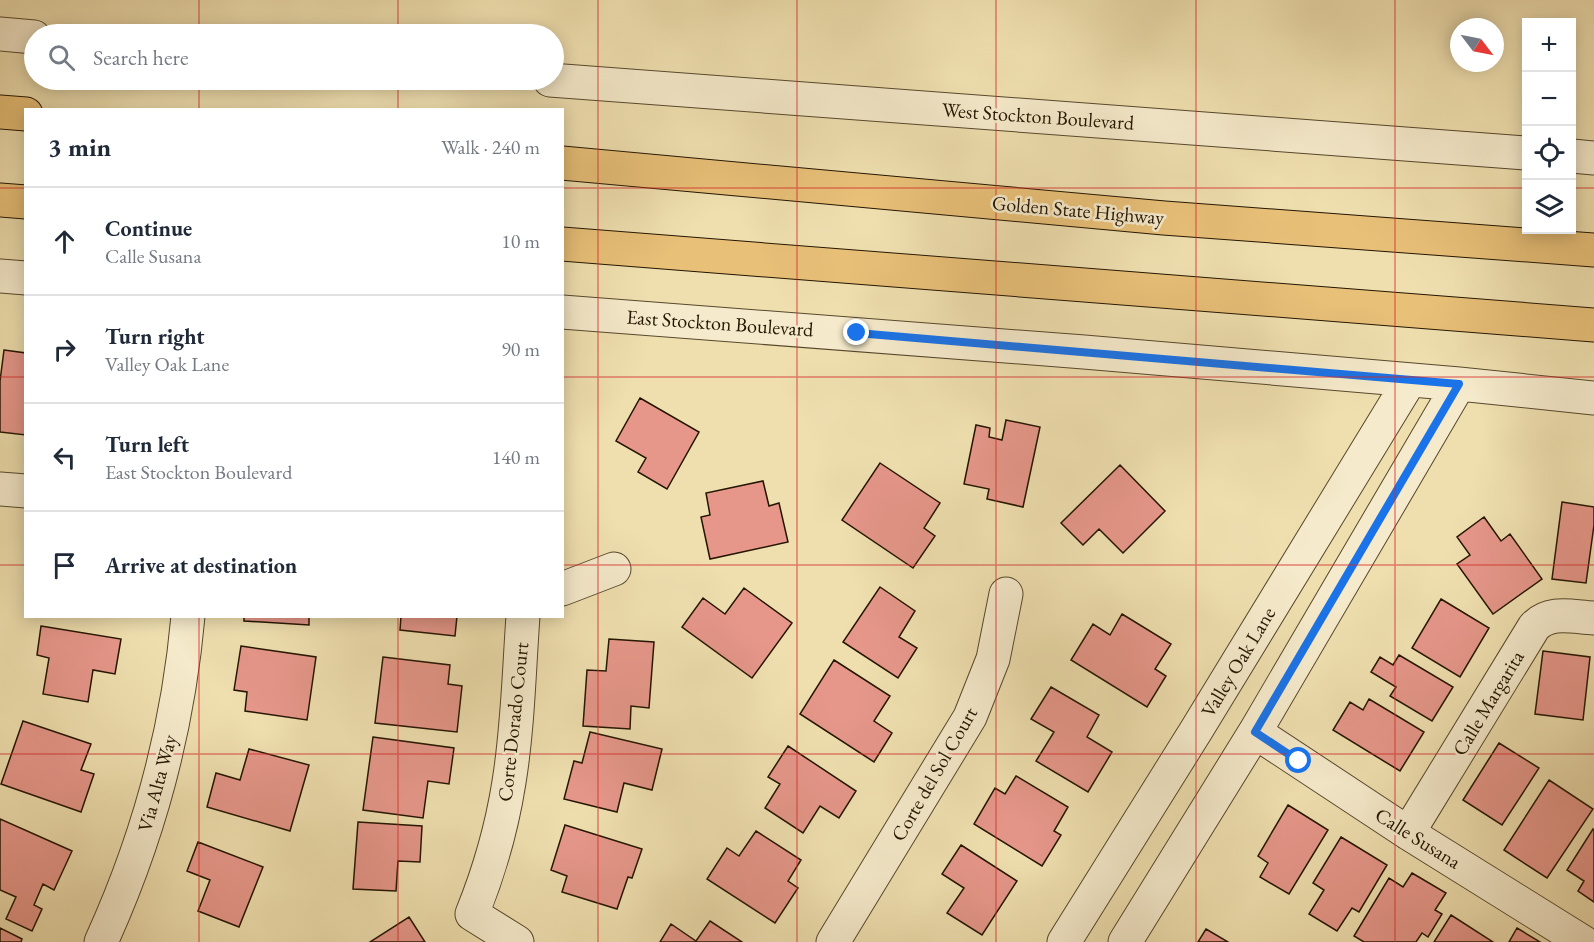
<!DOCTYPE html>
<meta charset="utf-8">
<style>
:root{--surface:#fff;--page:#f2f2f3;--text:#1f2937;--muted:#747a83;--line:#e0e1e3}
body{margin:0;font-family:"EB Garamond",serif;background:var(--page);color:var(--text)}
.controls{position:absolute;right:18px;top:18px;display:grid;overflow:hidden;border-radius:0px;box-shadow:0 3px 15px #0003}
.controls button{width:54px;height:54px;display:grid;place-items:center;padding:0;border:0;border-bottom:2px solid var(--line);background:var(--surface);color:var(--text);font:30px sans-serif}
.compass{position:absolute;left:1450px;top:18px;width:54px;height:54px;border-radius:50%;background:var(--surface);box-shadow:0 3px 15px #0003;rotate:122deg}
.stop{position:absolute;width:18px;height:18px;margin:-14px;border:4px solid #1a73e8;border-radius:50%;background:#fff}
.stop.end{background:#1a73e8;border-color:#fff;box-shadow:0 2px 6px #0008}
.list{margin:0;padding:0;list-style:none}
h2{display:flex;justify-content:space-between;align-items:center;height:78px;margin:0;padding:0 24px;font-size:26px}
h2 small{font-size:20px;font-weight:400;color:var(--muted)}
.list li{display:grid;grid-template-columns:39px 1fr auto;gap:18px;align-items:center;box-sizing:border-box;height:108px;padding:0 24px;border-top:2px solid var(--line)}
.list b{display:block;font-size:22px;white-space:nowrap}
.list p{margin:0;font-size:20px;white-space:nowrap;color:var(--muted)}
.list em{font-size:20px;font-style:normal;color:var(--muted)}
.icon{flex:none;width:33px;height:33px;fill:none;stroke:currentColor;stroke-width:2;stroke-linecap:round;stroke-linejoin:round}
.map{position:relative;flex:none;width:1594px;height:942px;overflow:hidden}
.search{position:absolute;background:var(--surface);box-shadow:0 3px 15px #0003;left:24px;top:24px;width:540px;height:66px;display:flex;align-items:center;gap:15px;box-sizing:border-box;padding:0 21px;border-radius:33px;color:var(--muted);font-size:22px}
.panel{position:absolute;background:var(--surface);box-shadow:0 3px 15px #0003;left:24px;top:108px;width:540px;height:510px;border-radius:0px}
.map>svg:first-child{display:block}
</style>
<div class="map">
<svg width="1594" height="942" viewBox="0 0 1594 942">
<rect width="100%" height="100%" fill="#efdfaf"/>
<filter id="stains"><feTurbulence type="fractalNoise" baseFrequency=".00333" numOctaves="4"/><feColorMatrix values="0 0 0 0 .2 0 0 0 0 .09 0 0 0 0 .02 0 0 0 .5 -.17"/></filter>
<radialGradient id="worn" r=".72"><stop offset=".6" stop-color="#630" stop-opacity="0"/><stop offset="1" stop-color="#630" stop-opacity=".3"/></radialGradient>
<path fill="#e6978a" stroke="#241501" stroke-width="1.5" d="M4,350L26,353V435L0,432V381Z
M640,398L699,432L667,489L638,472L646,458L616,441Z
M1006,420L1040,427L1023,507L987,499L989,489L964,484L976,425L990,428L989,437L1002,440Z
M880,463L940,503L924,528L935,536L913,568L842,520Z
M1120,465L1165,511L1123,553L1099,529L1083,545L1061,523Z
M763,481L769,506L779,503L788,542L710,559L701,517L710,515L706,493Z
M1562,502L1594,507V525L1586,583L1552,579Z
M1484,517L1501,541L1510,534L1542,579L1493,614L1457,564L1470,555L1457,537Z
M880,587L915,611L899,637L917,648L898,678L843,642Z
M744,588L792,623L752,678L682,627L703,598L725,614Z
M1441,599L1489,628L1460,677L1412,648Z
M1122,614L1171,644L1155,669L1166,676L1147,707L1071,660L1093,624L1110,635Z
M244,616H309V625L244,621Z
M401,616H457L455,636L400,630Z
M41,626L121,639L115,674L93,670L88,702L43,694L49,658L37,655Z
M609,639L654,642L649,708L631,706L630,729L583,726L587,670L606,671Z
M241,646L316,657L307,720L245,711L247,692L234,690Z
M1543,651L1590,657L1583,720L1535,714Z
M1399,655L1453,687L1432,721L1390,696L1396,687L1371,672L1380,657L1393,665Z
M383,657L450,665L448,684L462,686L457,732L375,723Z
M834,660L890,696L874,721L892,733L874,762L800,714Z
M1051,687L1099,715L1087,737L1112,752L1088,792L1036,761L1054,732L1031,719Z
M1369,699L1424,732L1400,771L1333,730L1350,702L1363,710Z
M23,721L91,744L81,770L94,774L81,812L1,784Z
M590,732L662,749L652,790L624,783L617,812L564,799L574,761L582,763Z
M373,737L454,748L449,784L428,781L423,818L363,810Z
M1499,743L1539,768L1502,825L1463,800Z
M788,746L856,791L839,818L820,806L803,833L765,808L780,784L768,777Z
M249,749L309,765L290,831L207,807L216,773L240,780Z
M1016,776L1068,807L1054,831L1061,835L1042,866L974,824L995,788L1005,794Z
M1549,780L1593,809L1547,878L1504,850Z
M1288,805L1328,830L1289,894L1260,877L1268,863L1258,856Z
M0,819L72,851L54,890L43,884L34,905L42,909L32,931L6,919L16,897L0,890Z
M358,822L422,826L420,862L398,861L396,891L353,889Z
M565,825L642,849L632,878L628,877L617,909L562,892L567,876L551,870Z
M1593,829L1594,830V902L1578,891L1584,881L1567,870Z
M756,831L801,860L788,881L798,888L775,923L707,879L727,848L739,856Z
M1341,837L1387,865L1359,912L1352,908L1337,931L1309,914L1324,890L1313,883Z
M198,842L263,867L239,927L198,911L210,880L187,871Z
M961,845L1017,881L982,935L947,913L964,888L942,874Z
M1412,873L1446,893L1435,910L1442,914L1428,937L1422,933L1416,942H1364L1354,936L1389,878L1403,887Z
M1451,915L1493,942H1434Z
M409,917L425,942H370Z
M710,921L742,942H660L671,924L696,941Z
M0,928L22,939L21,942H0Z
M1517,928L1540,942H1509Z
M1206,929L1228,942H1198Z"/>
<g fill="none" stroke-linecap="round" stroke-linejoin="round">
<defs>
<path id="minor" d="M0,34L34,37
M550,80L1526,153
M1572,156L1594,158
M0,276L26,278
M562,312L1084,352L1459,384L1594,398
M0,489L26,491
M562,589L614,569
M1255,732L1408,833L1583,942
M1408,833L1534,627C1550,610 1572,617 1594,618
M101,942C148,839 178,729 188,616
M517,942L472,914C489,872 502,827 509,782C518,727 519,671 523,616
M833,942L970,717L993,659L1006,594
M1064,942L1197,729L1410,380
M1125,942L1255,732L1459,384"/>
<path id="highway" d="M0,112L26,114
M562,163L1164,218L1594,250
M0,200L26,202
M562,244L1594,325"/>
</defs>
<use href="#minor" stroke="#57482c" stroke-width="35"/>
<use href="#highway" stroke="#241501" stroke-width="35"/>
<use href="#minor" stroke="#f5eacb" stroke-width="33"/>
<use href="#highway" stroke="#e8c078" stroke-width="33"/>
</g>
<g fill="none" stroke-linecap="round" stroke-linejoin="round">
<path stroke="#1a73e8" stroke-width="8" d="M857,333L1459,384L1255,732L1299,761"/>
</g>
<path fill="none" stroke="#d62828" stroke-width="1.5" stroke-opacity="0.55" d="M199,0V34M398,0V34M598,0V942M797,0V942M996,0V942M1196,0V942M1395,0V942M199,80V110M398,80V110M0,188H26M562,188H1526M1572,188H1594M0,377H26M562,377H1594M0,565H26M562,565H1594M199,616V942M398,616V942M0,754H1594"/>
<g text-anchor="middle" dominant-baseline="central" stroke-width="5" stroke-linejoin="round" paint-order="stroke">
<g font-size="20" fill="#241501" stroke="#f5eacb">
<text transform="translate(1038 116) rotate(4)">West Stockton Boulevard</text>
<text transform="translate(1078 210) rotate(5)">Golden State Highway</text>
<text transform="translate(720 323) rotate(4)">East Stockton Boulevard</text>
<text transform="translate(1238 662) rotate(-59)">Valley Oak Lane</text>
<text transform="translate(1488 703) rotate(-59)">Calle Margarita</text>
<text transform="translate(513 722) rotate(-84)">Corte Dorado Court</text>
<text transform="translate(934 774) rotate(-60)">Corte del Sol Court</text>
<text transform="translate(157 783) rotate(-75)">Via Alta Way</text>
<text transform="translate(1418 838) rotate(32)">Calle Susana</text>
</g>
</g>
<rect width="100%" height="100%" filter="url(#stains)"/>
<rect width="100%" height="100%" fill="url(#worn)"/>
</svg>
<div class="controls">
<button>+</button>
<button>−</button>
<button><svg class="icon" aria-label="locate" viewBox="0 0 24 24"><circle cx="12" cy="12" r="6"/><path d="M12 2v4M12 18v4M2 12h4M18 12h4"/></svg></button>
<button><svg class="icon" aria-label="layers" viewBox="0 0 24 24"><path d="M12 4l9 5-9 5-9-5zM3 14l9 5 9-5"/></svg></button>
</div>
<svg class="compass" viewBox="-18 -18 36 36"><path d="M0-13l5 13h-10z" fill="#e53935"/><path d="M0 13l5-13h-10z" fill="#747a83"/></svg>
<div class="stop" style="left:1299px;top:761px"></div>
<div class="stop end" style="left:857px;top:333px"></div>
<div class="search"><svg class="icon" aria-label="search" viewBox="0 0 24 24"><circle cx="10" cy="10" r="6"/><path d="M15 15l6 6"/></svg>Search here</div>
<section class="panel">
<h2>3 min<small>Walk · 240 m</small></h2>
<ul class="list">
<li><svg class="icon" aria-label="ahead" viewBox="0 0 24 24"><path d="M12 20V5M6 11l6-6 6 6"/></svg><div><b>Continue</b><p>Calle Susana</p></div><em>10 m</em></li>
<li><svg class="icon" aria-label="right" viewBox="0 0 24 24"><path d="M7 20v-9h11M14 6l5 5-5 5"/></svg><div><b>Turn right</b><p>Valley Oak Lane</p></div><em>90 m</em></li>
<li><svg class="icon" aria-label="left" viewBox="0 0 24 24"><path d="M17 20v-9H6M10 6l-5 5 5 5"/></svg><div><b>Turn left</b><p>East Stockton Boulevard</p></div><em>140 m</em></li>
<li><svg class="icon" aria-label="arrive" viewBox="0 0 24 24"><path d="M6 21V4h12l-3 4 3 4H6"/></svg><div><b>Arrive at destination</b></div></li>
</ul>
</section>
</div>
